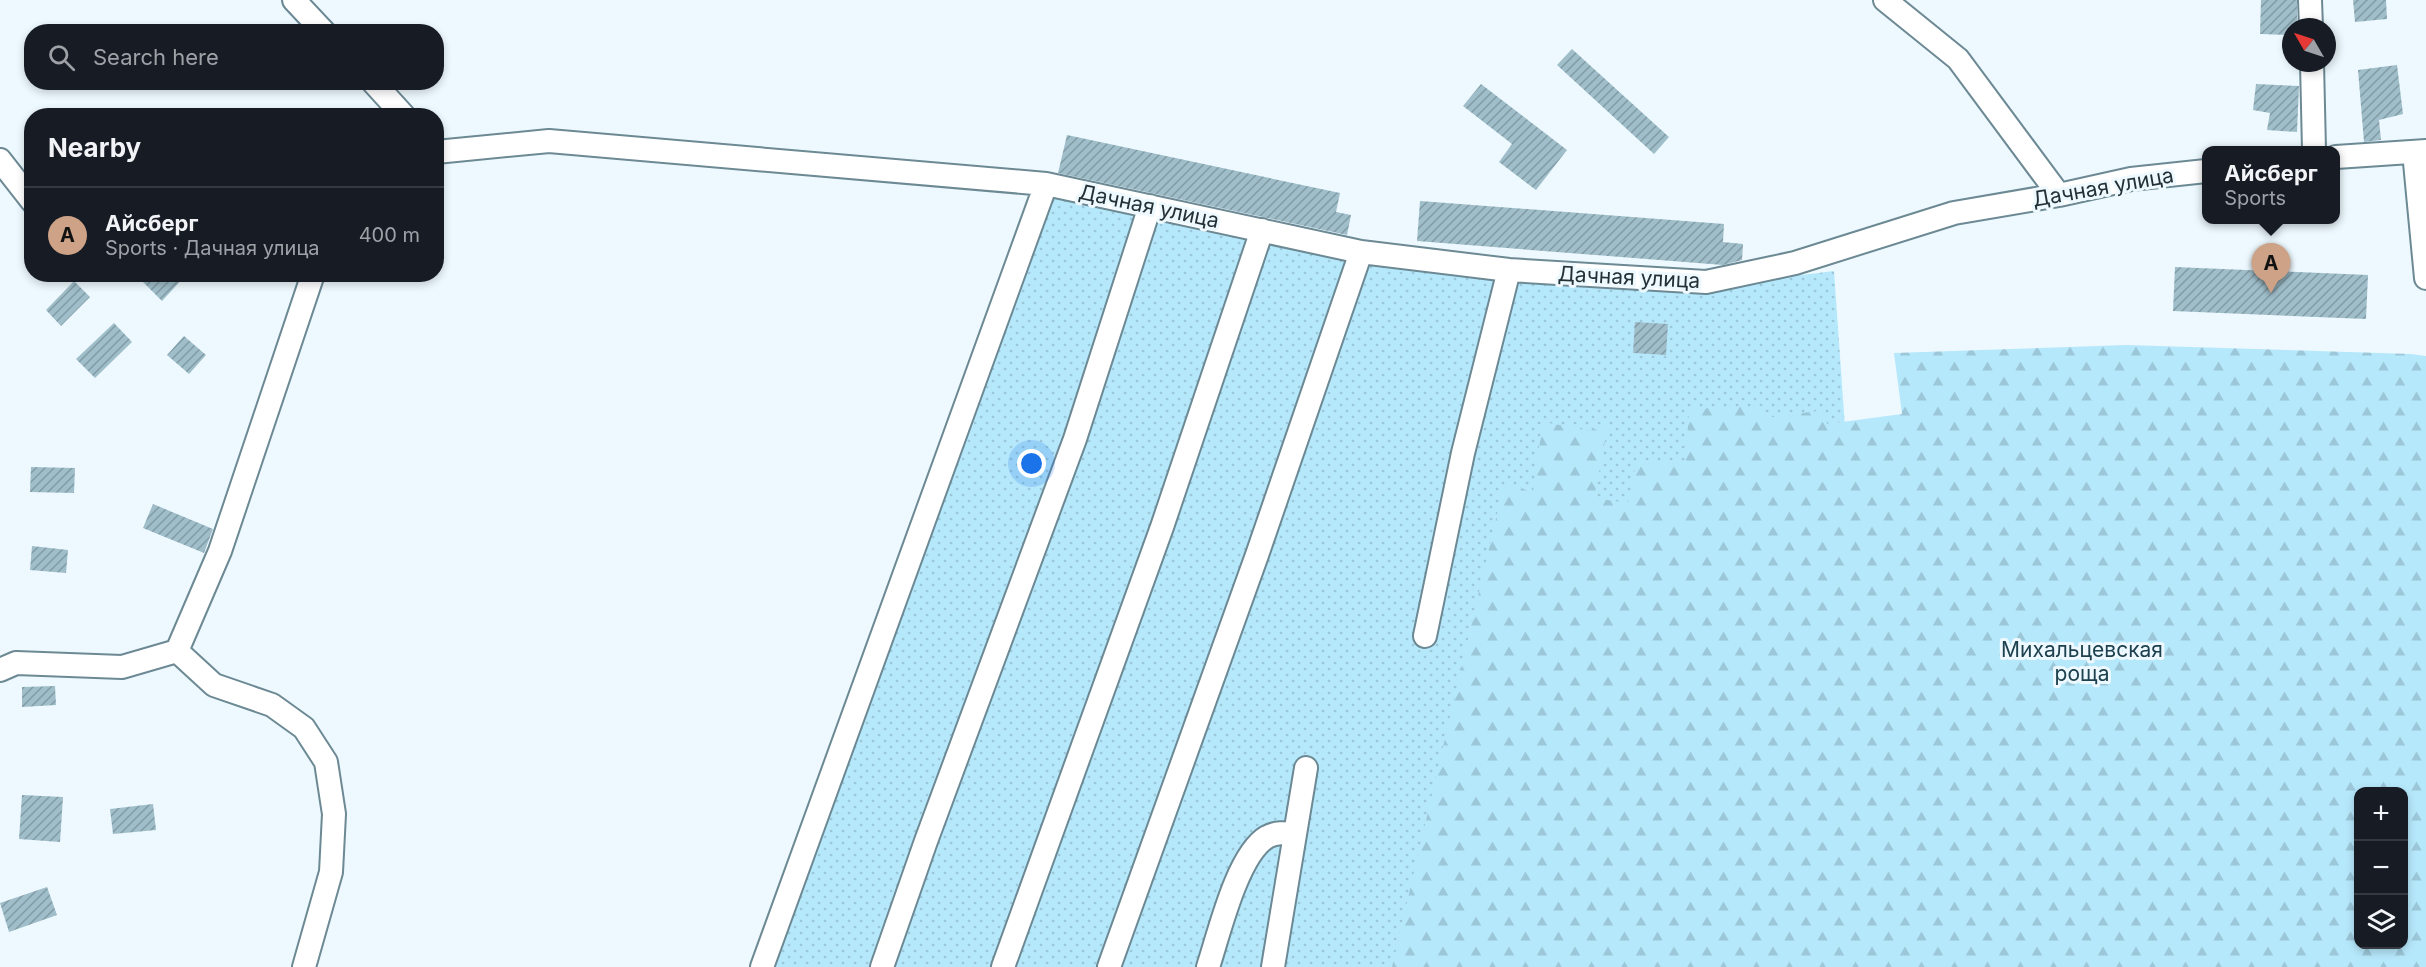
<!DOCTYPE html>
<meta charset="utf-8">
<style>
:root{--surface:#171b24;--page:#242831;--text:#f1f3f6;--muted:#9ea1a6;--line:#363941;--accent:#cda287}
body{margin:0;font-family:Inter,sans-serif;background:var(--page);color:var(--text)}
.controls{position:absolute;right:18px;bottom:18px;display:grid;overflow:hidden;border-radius:12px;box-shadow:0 3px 9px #0003}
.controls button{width:54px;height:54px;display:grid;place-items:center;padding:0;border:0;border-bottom:2px solid var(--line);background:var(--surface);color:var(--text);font:30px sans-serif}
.compass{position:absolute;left:2282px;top:18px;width:54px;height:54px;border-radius:50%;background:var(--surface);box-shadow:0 3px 9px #0003;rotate:309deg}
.you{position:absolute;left:1032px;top:464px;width:21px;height:21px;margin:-15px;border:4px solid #fff;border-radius:50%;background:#1a73e8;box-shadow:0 0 0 9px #1a73e833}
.badge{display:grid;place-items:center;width:39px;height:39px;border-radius:50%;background:var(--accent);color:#111;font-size:20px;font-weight:700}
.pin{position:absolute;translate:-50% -50px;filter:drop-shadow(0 2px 3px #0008)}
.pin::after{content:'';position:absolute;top:32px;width:21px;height:18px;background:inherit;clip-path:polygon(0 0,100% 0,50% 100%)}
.popup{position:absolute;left:2202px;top:146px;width:138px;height:78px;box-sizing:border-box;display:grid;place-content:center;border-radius:12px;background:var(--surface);filter:drop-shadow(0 2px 4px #0005);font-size:20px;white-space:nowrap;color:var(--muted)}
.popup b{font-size:22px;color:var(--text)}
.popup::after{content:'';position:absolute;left:50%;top:100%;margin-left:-12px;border:12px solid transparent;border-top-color:var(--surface)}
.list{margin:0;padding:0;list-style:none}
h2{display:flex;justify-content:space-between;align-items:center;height:78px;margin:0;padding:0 24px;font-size:26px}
h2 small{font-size:20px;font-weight:400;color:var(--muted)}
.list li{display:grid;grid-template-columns:39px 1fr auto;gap:18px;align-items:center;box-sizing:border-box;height:96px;padding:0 24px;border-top:2px solid var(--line)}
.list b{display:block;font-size:22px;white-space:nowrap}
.list p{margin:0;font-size:20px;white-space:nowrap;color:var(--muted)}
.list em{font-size:20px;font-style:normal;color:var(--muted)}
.icon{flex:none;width:33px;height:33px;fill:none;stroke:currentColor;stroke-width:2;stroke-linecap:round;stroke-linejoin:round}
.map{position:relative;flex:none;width:2426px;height:967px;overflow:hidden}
.search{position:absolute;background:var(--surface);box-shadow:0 3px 9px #0003;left:24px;top:24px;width:420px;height:66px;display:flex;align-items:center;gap:15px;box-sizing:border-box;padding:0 21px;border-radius:24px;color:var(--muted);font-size:22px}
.panel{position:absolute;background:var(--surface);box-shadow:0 3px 9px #0003;left:24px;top:108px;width:420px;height:174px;border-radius:24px}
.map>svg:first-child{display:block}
</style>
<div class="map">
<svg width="2426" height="967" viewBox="0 0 2426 967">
<defs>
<pattern id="grass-dots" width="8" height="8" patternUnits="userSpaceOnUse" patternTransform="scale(1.5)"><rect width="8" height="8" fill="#b6e8fc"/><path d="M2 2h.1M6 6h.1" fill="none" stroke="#9cc7d9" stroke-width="1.8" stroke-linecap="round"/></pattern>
<pattern id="forest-firs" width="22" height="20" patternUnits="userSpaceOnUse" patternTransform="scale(1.5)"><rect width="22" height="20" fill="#b6e8fc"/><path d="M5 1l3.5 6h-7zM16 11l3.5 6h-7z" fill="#9cc7d9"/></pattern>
<pattern id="building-hatch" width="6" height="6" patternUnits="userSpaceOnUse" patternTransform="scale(1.5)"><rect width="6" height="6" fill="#9fbeca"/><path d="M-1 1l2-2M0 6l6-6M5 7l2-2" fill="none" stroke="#819ba5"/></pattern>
</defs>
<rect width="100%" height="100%" fill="#edf9fe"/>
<path fill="url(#grass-dots)" d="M1037,188L1361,258L1706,287L1834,271L1883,967H753Z"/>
<path fill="url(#forest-firs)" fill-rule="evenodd" d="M2127,345L2411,354L2426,356V967H1392L1504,484L1507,482L1533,493L1537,457L1544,422L1590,431L1608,426L1594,498L1628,503L1636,463L1686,461L1689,409L1764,406L1766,418L1825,410L1827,424L1902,414L1894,353ZM2358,792H2404V944H2358Z"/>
<path fill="url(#building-hatch)" d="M2261,0H2297V27H2291V35L2260,34Z
M2353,0H2386L2387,19L2355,22Z
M1572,49L1669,137L1654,154L1557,65Z
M2397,65L2403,114L2379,120L2381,140L2364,142L2358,70Z
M1481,84L1567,150L1536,190L1499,162L1512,144L1463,106Z
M2256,84L2299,86L2297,132L2267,130L2270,113L2253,110Z
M1067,135L1340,193L1336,212L1351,215L1347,235L1058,173Z
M1420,201L1724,224L1723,242L1743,244L1742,260L1723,265L1417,241Z
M2175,267L2368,275L2366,319L2173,311Z
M135,274H187L162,301Z
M74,281L90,297L61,326L46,310Z
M1635,322L1668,324L1666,355L1633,353Z
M114,323L132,342L95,378L76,359Z
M184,336L206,355L189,374L167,355Z
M31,467L75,468L74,493L30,492Z
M153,504L213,529L204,553L143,528Z
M32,546L68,550L66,573L30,570Z
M55,686L56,705L22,707V687Z
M22,795L63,797L60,842L19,839Z
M153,804L156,830L113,834L110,809Z
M47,887L57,915L9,932L0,903Z"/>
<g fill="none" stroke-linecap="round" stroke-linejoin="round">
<defs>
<path id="minor" d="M294,0L324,32
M1885,0L1958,59L2059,195
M2310,0L2311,27
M2312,63L2314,150
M373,82L404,116
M436,152L549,141L1046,184L1361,252L1509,270L1706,282L1795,263L1954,213L2059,195L2131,179L2206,171
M2414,152L2426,278
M2336,157L2426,151
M0,160L32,201
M1425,636L1463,453L1509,270
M177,651L220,551L313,274
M0,670L16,663L122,667L177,651L214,685L272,705L304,728L326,762L334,814L331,872L304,967
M762,967L1046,184
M882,967L926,841L1075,439L1150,206
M1003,967L1162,527L1262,230
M1109,967L1257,555L1361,252
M1208,967C1219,934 1237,855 1267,837C1276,832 1285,833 1295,834
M1273,967L1306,768"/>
</defs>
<use href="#minor" stroke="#6c8994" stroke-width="26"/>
<use href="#minor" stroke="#fff" stroke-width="22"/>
</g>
<g text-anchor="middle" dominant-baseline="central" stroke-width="6" stroke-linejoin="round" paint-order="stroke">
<g font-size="21" fill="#233035" stroke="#edf9fe">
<text transform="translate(2103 187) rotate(-10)">Дачная улица</text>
<text transform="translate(1149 206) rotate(12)">Дачная улица</text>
<text transform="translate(1629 277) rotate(3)">Дачная улица</text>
</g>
<g font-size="21" fill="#1d414e" stroke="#edf9fe">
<text x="2082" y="649">Михальцевская<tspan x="2082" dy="24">роща</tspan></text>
</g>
</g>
</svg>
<div class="controls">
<button>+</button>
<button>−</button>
<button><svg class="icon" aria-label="layers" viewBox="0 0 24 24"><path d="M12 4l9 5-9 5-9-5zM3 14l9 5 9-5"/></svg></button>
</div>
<svg class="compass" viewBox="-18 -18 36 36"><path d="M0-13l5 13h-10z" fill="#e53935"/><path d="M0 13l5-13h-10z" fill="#9ea1a6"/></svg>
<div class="you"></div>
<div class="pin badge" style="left:2271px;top:293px">A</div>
<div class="popup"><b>Айсберг</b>Sports</div>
<div class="search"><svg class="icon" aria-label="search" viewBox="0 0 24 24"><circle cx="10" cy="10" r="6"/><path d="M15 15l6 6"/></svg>Search here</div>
<section class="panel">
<h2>Nearby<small></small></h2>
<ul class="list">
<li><span class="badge">A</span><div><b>Айсберг</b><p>Sports · Дачная улица</p></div><em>400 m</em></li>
</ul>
</section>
</div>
